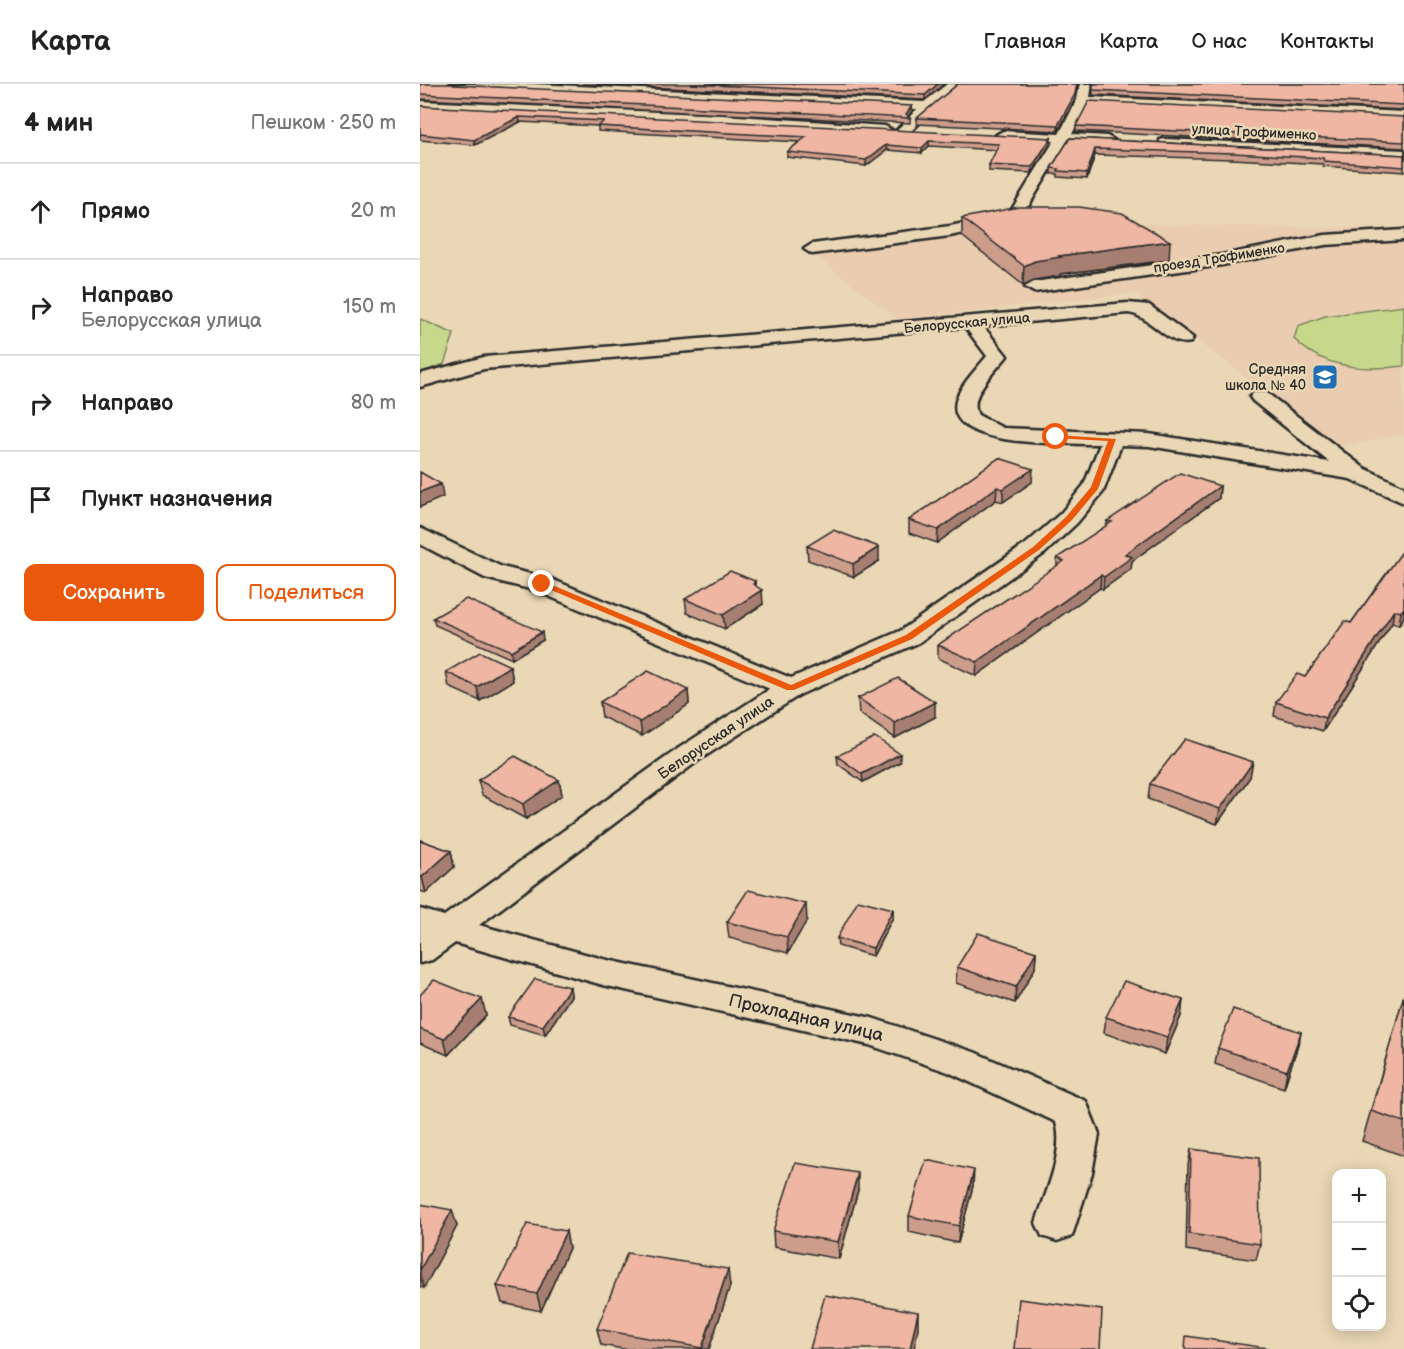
<!DOCTYPE html>
<html lang="ru">
<meta charset="utf-8">
<style>
:root{--surface:#fff;--page:#f2f2f2;--text:#222;--muted:#767676;--line:#e0e0e0;--accent:#ea580c}
body{margin:0;font-family:"Balsamiq Sans",sans-serif;background:var(--page);color:var(--text)}
.controls{position:absolute;right:18px;bottom:18px;display:grid;overflow:hidden;border-radius:12px;box-shadow:0 3px 15px #0003}
.controls button{width:54px;height:54px;display:grid;place-items:center;padding:0;border:0;border-bottom:2px solid var(--line);background:var(--surface);color:var(--text);font:30px sans-serif}
.stop{position:absolute;width:18px;height:18px;margin:-14px;border:4px solid #ea580c;border-radius:50%;background:#fff}
.stop.end{background:#ea580c;border-color:#fff;box-shadow:0 2px 6px #0008}
.list{margin:0;padding:0;list-style:none}
h2{display:flex;justify-content:space-between;align-items:center;height:78px;margin:0;padding:0 24px;font-size:26px}
h2 small{font-size:20px;font-weight:400;color:var(--muted)}
.list li{display:grid;grid-template-columns:39px 1fr auto;gap:18px;align-items:center;box-sizing:border-box;height:96px;padding:0 24px;border-top:2px solid var(--line)}
.list b{display:block;font-size:22px;white-space:nowrap}
.list p{margin:0;font-size:20px;white-space:nowrap;color:var(--muted)}
.list em{font-size:20px;font-style:normal;color:var(--muted)}
.actions{display:flex;gap:12px;padding:18px 24px}
.actions a{flex:1;padding:14px 0;border:2px solid var(--accent);border-radius:12px;text-align:center;font-size:21px;color:var(--accent)}
.actions .main{background:var(--accent);color:#fff}
.icon{flex:none;width:33px;height:33px;fill:none;stroke:currentColor;stroke-width:2;stroke-linecap:round;stroke-linejoin:round}
.map{position:relative;flex:none;width:984px;height:1265px;overflow:hidden}
header{display:flex;align-items:center;gap:36px;box-sizing:border-box;height:84px;padding:0 30px;background:var(--surface);border-bottom:2px solid var(--line)}
header strong{font-size:28px}
nav{display:flex;gap:33px;margin-inline-start:auto;font-size:21px}
main{display:flex}
aside{flex:1;background:var(--surface)}
.map>svg:first-child{display:block}
</style>
<header>
<strong>Карта</strong>
<nav><a>Главная</a><a>Карта</a><a>О нас</a><a>Контакты</a></nav>
</header>
<main>
<aside>
<h2>4 мин<small>Пешком · 250 m</small></h2>
<ul class="list">
<li><svg class="icon" aria-label="ahead" viewBox="0 0 24 24"><path d="M12 20V5M6 11l6-6 6 6"/></svg><div><b>Прямо</b></div><em>20 m</em></li>
<li><svg class="icon" aria-label="right" viewBox="0 0 24 24"><path d="M7 20v-9h11M14 6l5 5-5 5"/></svg><div><b>Направо</b><p>Белорусская улица</p></div><em>150 m</em></li>
<li><svg class="icon" aria-label="right" viewBox="0 0 24 24"><path d="M7 20v-9h11M14 6l5 5-5 5"/></svg><div><b>Направо</b></div><em>80 m</em></li>
<li><svg class="icon" aria-label="arrive" viewBox="0 0 24 24"><path d="M6 21V4h12l-3 4 3 4H6"/></svg><div><b>Пункт назначения</b></div></li>
</ul>
<div class="actions"><a class="main">Сохранить</a><a>Поделиться</a></div>
</aside>
<div class="map">
<svg width="984" height="1265" viewBox="0 0 984 1265">
<rect width="100%" height="100%" fill="#e9d7b5"/>
<filter id="ink" filterUnits="userSpaceOnUse"><feTurbulence type="fractalNoise" baseFrequency=".0167" numOctaves="2"/><feDisplacementMap in="SourceGraphic" scale="12" xChannelSelector="R" yChannelSelector="G"/><feConvolveMatrix kernelMatrix="1 2 1 2 8 2 1 2 1" color-interpolation-filters="sRGB"/></filter>
<g filter="url(#ink)">
<path fill="#eacdb0" d="M605,138L984,145V351L918,363L715,209L479,236L391,169Z"/>
<path fill="#c7d88c" stroke="#79825c" stroke-width="1.5" d="M984,222V282C946,287 902,284 874,255L878,242L905,232Z
M0,235L34,250L24,280L0,289Z"/>
<g fill="none" stroke-linecap="round" stroke-linejoin="round">
<defs>
<path id="minor" d="M29,0H113L504,18L527,0H540L488,50L483,51L476,47L497,25L35,4Z
M660,0H672L670,13L984,28V36L667,20L652,50L687,52L694,56L687,60L647,58L600,136L530,152L392,170L384,165L392,160L530,142L589,130L634,57L583,55L576,51L583,47L639,50L657,16Z
M0,17L302,31L465,42L472,46L465,50L302,39L0,25Z
M745,55L984,66V74L740,62V56Z
M984,146V156L905,161L802,181L614,208L605,203L614,198L802,171L905,151Z
M708,219L729,221L773,254L771,258C748,264 731,231 708,229L563,242L587,272C576,287 547,311 558,331L583,344L729,350L909,378L833,317L830,313L833,309H847L944,384L984,403V419L930,395L729,362L701,361L683,408L657,439L625,469L498,559L381,610L279,676L59,841L183,875L452,934L554,968L666,1017L679,1050L672,1089L652,1152L637,1157L622,1152L616,1139C625,1109 645,1069 636,1038L528,988L449,961L183,901L35,859L12,876L0,879V825L24,832L259,664L350,605L114,506L65,494L0,460V444L82,483L131,495L371,594L480,547L607,459L641,429L664,401L680,360C654,359 524,366 536,317C540,301 557,285 567,272L545,243L64,285L0,303V290L64,273Z"/>
</defs>
<use href="#minor" stroke="#2b2b2b" stroke-width="5"/>
<use href="#minor" fill="#e9d7b5" fill-rule="evenodd"/>
</g>
<path fill="#cd9d8c" stroke="#2b2b2b" stroke-width="1.5" d="M0,0L34,1L492,27L488,32L490,34V39L0,15Z
M162,0H524L505,16Z
M538,0H658L655,15L638,47L497,40V34Z
M672,0H984V26L673,11Z
M0,22L631,59L612,89L569,87V81L577,66L509,62L502,69L467,66L446,82L367,73V68L379,58L178,47V42L100,38L55,61L0,56Z
M984,33V64L656,47V42Z
M650,54L984,71V88L903,82V80L812,75L675,71L667,95L638,93V90H631V84Z
M542,134L749,176L640,190V192L614,196L603,201L542,152Z
M579,374L612,398L583,418L576,416L517,459L489,449V436Z
M800,402L799,414L712,477L711,485L683,505L680,504L556,592L518,574V561L637,482V474L687,442V437Z
M387,462L459,477L434,493L388,476Z
M984,465V533L979,541L972,539L903,647L854,632L856,618L885,593L931,539Z
M335,497V502L343,520L305,545L267,529L265,515Z
M13,534L123,556L92,575L15,541Z
M90,582L93,597L60,617L29,603L26,588Z
M268,606L269,620L222,652L182,633L180,618Z
M438,614L515,633L475,654L439,629Z
M417,672L480,678L443,698L418,680Z
M830,693L797,740L728,715L730,700Z
M58,696H139L142,711L106,735L62,711Z
M0,756L31,767L34,783L6,809L0,807Z
M473,825V833L453,872L418,862L417,854Z
M387,836L368,869L309,854L307,838Z
M616,868L615,884L595,919L536,899L537,883Z
M150,903L151,912L125,951L90,941L88,933Z
M0,911L66,931L28,971L0,959Z
M984,911V1072L942,1057Z
M763,916L761,932L745,970L684,949L686,933Z
M881,948L877,964L864,1004L795,980L798,964Z
M771,1065L840,1160L836,1176L766,1166L768,1081Z
M553,1102L538,1159L489,1148V1132Z
M438,1106L419,1175L354,1163L353,1147Z
M0,1120L37,1142L4,1204L0,1203Z
M149,1164L121,1227L82,1219L77,1202Z
M310,1202L289,1265H203L181,1261L177,1245Z"/>
<path fill="#a77f72" stroke="#2b2b2b" stroke-width="1.5" d="M518,0H524L505,16V11Z
M657,0H658L655,15L638,47V41Z
M492,22V27L487,34L486,30Z
M99,33L100,38L55,61L54,56Z
M631,54V59L612,89V83Z
M509,57V62L502,69V64Z
M466,61L467,66L446,82V76Z
M675,65V71L667,95V89Z
M750,157L749,176L640,190V192L614,196L603,201L604,182L615,177L639,172Z
M613,385L612,398L583,418V405Z
M21,400L23,413L0,423V408Z
M800,402L799,414L712,477L711,485L683,505L684,493L705,470Z
M577,403L576,416L517,459L518,446Z
M459,463V477L434,493L433,480Z
M681,491L680,504L556,592L557,578Z
M335,497L336,510L342,506L343,520L305,545L303,531L333,500Z
M984,524V533L979,541L981,528Z
M974,526L972,539L903,647L905,634Z
M122,548L123,556L92,575L91,567Z
M90,582L93,597L60,617L57,603Z
M268,606L269,620L222,652L220,638Z
M515,618V633L475,654V639Z
M480,670V678L443,698L442,690Z
M833,678L830,693L797,740L800,725Z
M139,696L142,711L106,735L103,720Z
M31,767L34,783L6,809L2,793Z
M386,820L387,836L368,869L367,853Z
M473,825V833L453,872V864Z
M616,868L615,884L595,919L596,903Z
M150,903L151,912L125,951L123,942Z
M62,915L66,931L28,971L24,955Z
M763,916L761,932L745,970L747,953Z
M881,948L877,964L864,1004L867,987Z
M554,1086L553,1102L538,1159L539,1142Z
M438,1089V1106L419,1175L418,1158Z
M32,1126L37,1142L4,1204L0,1191V1186Z
M146,1147L149,1164L121,1227L117,1210Z
M308,1185L310,1202L289,1265H282Z
M498,1228V1245L494,1265H490Z"/>
<path fill="#eeb6a3" stroke="#2b2b2b" stroke-width="1.5" d="M0,0H32L34,1L492,22L486,30L490,34L0,10Z
M270,0H518L505,11Z
M538,0H657L655,10L638,41L497,34Z
M673,0H984V21L673,6Z
M669,17L984,33V58L656,42Z
M0,22L631,54L612,83L569,81L579,60L509,57L502,64L466,61L446,76L367,68L386,53L178,42L184,37L99,33L54,56L0,50Z
M650,54L984,71V83L904,77L903,74L813,69L675,65L667,89L638,87L639,85L631,84Z
M599,123H659L702,129L750,157L639,172L641,173L615,177L604,182L542,134Z
M579,374L613,385L583,405L577,403L518,446L489,436Z
M0,388L21,400L0,408Z
M760,389L800,402L705,470L712,473L684,493L681,491L557,578L518,561L644,477L637,474L692,438L687,437Z
M413,446L459,463L433,480L387,462Z
M984,465V524L981,528L974,526L905,634L856,618L877,590L885,593L925,537L931,539Z
M310,487L335,497L333,500L342,506L303,531L265,515Z
M46,515L122,548L91,567L13,534Z
M60,568L90,582L57,603L26,588Z
M228,587L268,606L220,638L180,618Z
M478,594L515,618L475,639L438,614Z
M455,653L480,670L442,690L417,672Z
M765,655L833,678L800,725L730,700Z
M95,672L139,696L103,720L58,696Z
M0,756L31,767L2,793L0,792Z
M328,806L386,820L367,853L307,838Z
M438,816L473,825L453,864L417,854Z
M558,849L616,868L596,903L537,883Z
M115,895L150,903L123,942L88,933Z
M14,896L62,915L24,955L0,945V911Z
M704,897L763,916L747,953L686,933Z
M984,911V1038L951,1027Z
M813,925L881,948L867,987L798,964Z
M771,1065L839,1074L840,1160L769,1150Z
M506,1076L554,1086L539,1142L489,1132Z
M375,1079L438,1089L418,1158L353,1147Z
M0,1120L32,1126L0,1186Z
M107,1140L146,1147L117,1210L77,1202Z
M207,1169L308,1185L282,1264L177,1245Z
M405,1211L498,1228L490,1265H390Z
M599,1215L682,1226L680,1265H594Z
M766,1252L853,1265H765Z"/>
</g>
<path fill="#ea580c" d="M636,351L696,355L678,405L652,436L619,466L492,555L374,606H367L117,500L125,498L371,601L486,551L613,463L646,433L671,403L688,357L633,354Z"/>
<defs>
<symbol id="school-square" viewBox="-11 -11 22 22"><rect x="-9" y="-9" width="18" height="18" rx="4" fill="#1f6fb2" stroke="#e9d7b5"/><path d="M0-5L7-2L0 1L-7-2ZM-4 1L0 2.5L4 1V4Q0 6-4 4Z" fill="#fff"/></symbol>
</defs>
<g fill-rule="evenodd">
<use href="#school-square" x="890" y="278" width="30" height="30"/>
</g>
<g text-anchor="middle" dominant-baseline="central" stroke-width="5" stroke-linejoin="round" paint-order="stroke">
<g font-size="14" fill="#2b2b2b" stroke="#e9d7b5">
<text transform="translate(834 48) rotate(3)">улица Трофименко</text>
<text transform="translate(799 174) rotate(-9)">проезд Трофименко</text>
<text transform="translate(547 239) rotate(-5)">Белорусская улица</text>
</g>
<g font-size="14" fill="#2b2b2b" stroke="#e9d7b5" text-anchor="end">
<text x="886" y="285">Средняя<tspan x="886" dy="16">школа № 40</tspan></text>
</g>
<g font-size="15" fill="#2b2b2b" stroke="#e9d7b5">
<text transform="translate(296 654) rotate(-34)">Белорусская улица</text>
</g>
<g font-size="18" fill="#2b2b2b" stroke="#e9d7b5">
<text transform="translate(386 934) rotate(13)">Прохладная улица</text>
</g>
</g>
</svg>
<div class="controls">
<button>+</button>
<button>−</button>
<button><svg class="icon" aria-label="locate" viewBox="0 0 24 24"><circle cx="12" cy="12" r="6"/><path d="M12 2v4M12 18v4M2 12h4M18 12h4"/></svg></button>
</div>
<div class="stop" style="left:636px;top:353px"></div>
<div class="stop end" style="left:122px;top:500px"></div>
</div>
</main>
